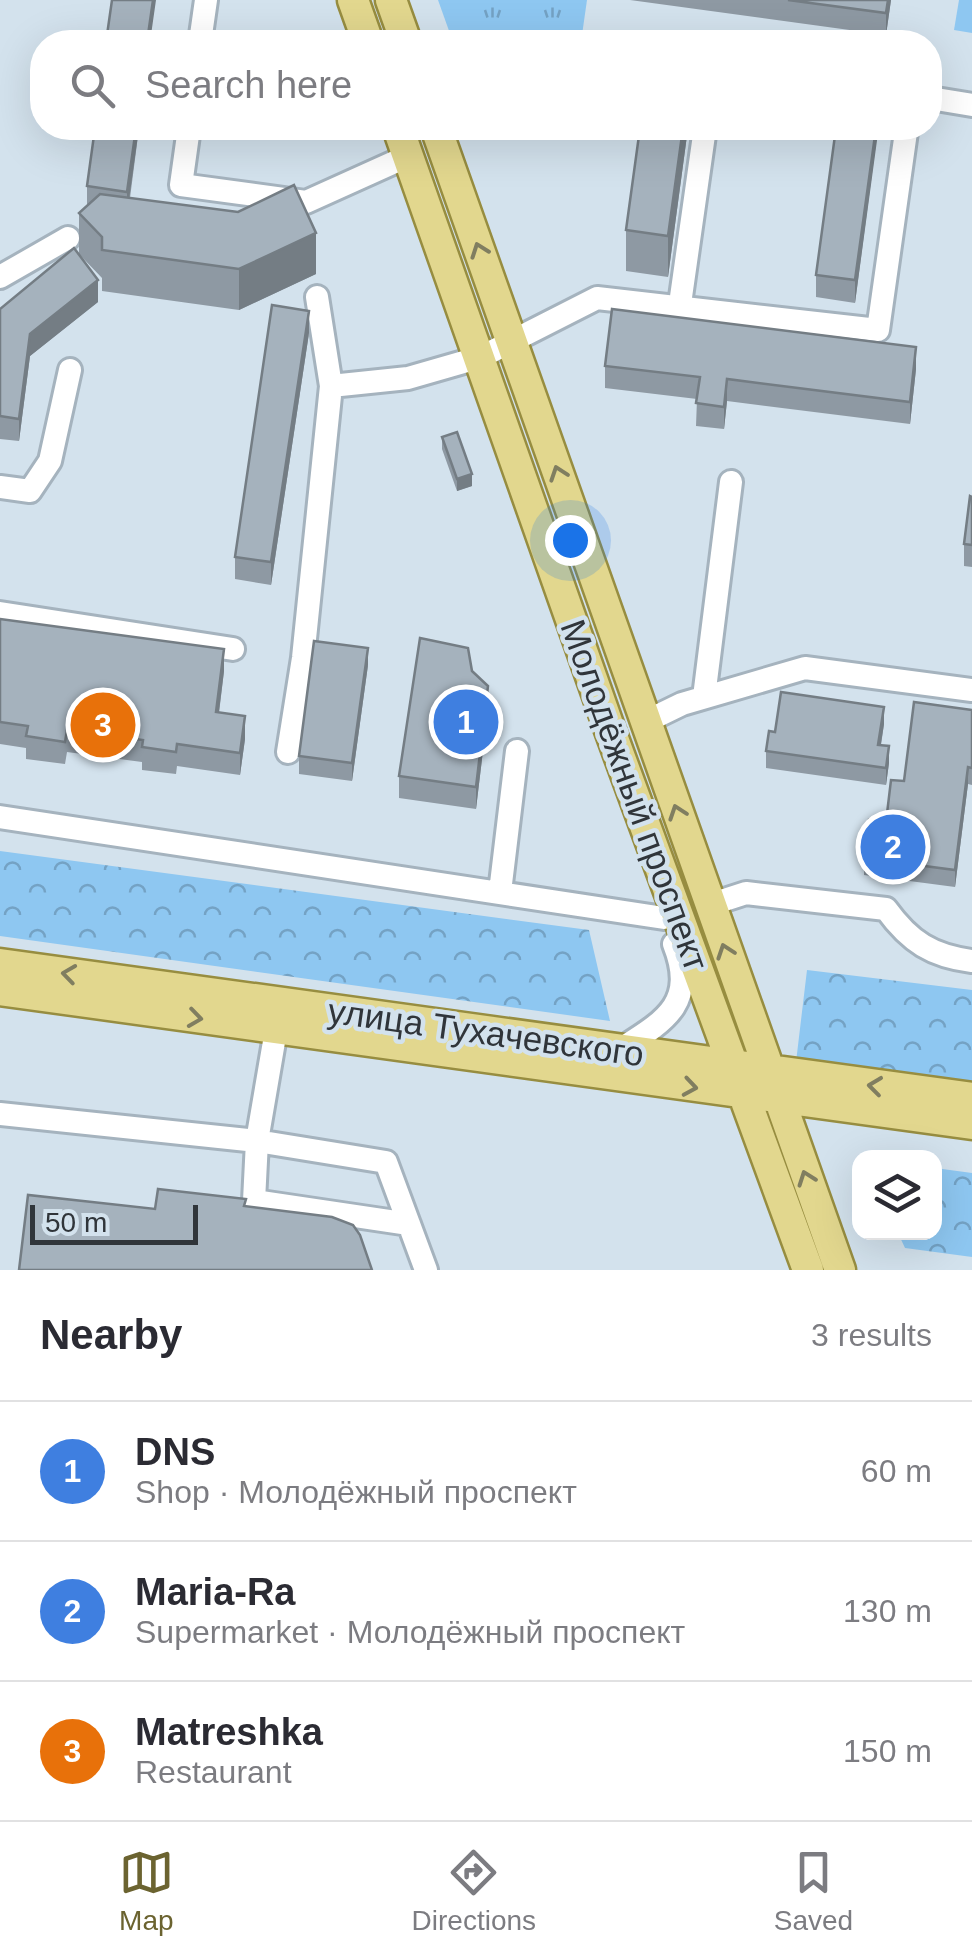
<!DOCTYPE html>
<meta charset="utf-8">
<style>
:root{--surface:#fff;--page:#f7f7f7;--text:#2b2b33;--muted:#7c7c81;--line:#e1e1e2;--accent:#6b6330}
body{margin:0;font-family:Arial,sans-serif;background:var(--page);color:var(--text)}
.controls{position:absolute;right:30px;bottom:30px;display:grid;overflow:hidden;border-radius:20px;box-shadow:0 10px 40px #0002}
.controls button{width:90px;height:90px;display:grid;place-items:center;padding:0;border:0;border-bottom:2px solid var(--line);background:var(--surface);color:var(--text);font:50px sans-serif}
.scale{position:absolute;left:30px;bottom:25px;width:168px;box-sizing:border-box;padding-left:10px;border:5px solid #30353a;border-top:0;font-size:28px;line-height:35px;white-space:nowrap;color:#30353a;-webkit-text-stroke:8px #d3e2ed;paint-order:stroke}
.you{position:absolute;left:570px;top:540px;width:35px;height:35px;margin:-25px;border:8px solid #fff;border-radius:50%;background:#1a73e8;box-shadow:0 0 0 15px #1a73e833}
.badge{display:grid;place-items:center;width:65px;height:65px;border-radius:50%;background:var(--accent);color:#fff;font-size:32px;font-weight:700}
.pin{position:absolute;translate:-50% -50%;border:5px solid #fff;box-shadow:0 2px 10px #0006}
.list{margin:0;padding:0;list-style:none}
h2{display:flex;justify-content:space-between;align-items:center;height:130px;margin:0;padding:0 40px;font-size:42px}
h2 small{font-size:32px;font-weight:400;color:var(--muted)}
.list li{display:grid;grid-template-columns:65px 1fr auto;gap:30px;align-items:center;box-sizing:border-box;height:140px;padding:0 40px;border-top:2px solid var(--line)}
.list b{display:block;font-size:38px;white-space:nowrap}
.list p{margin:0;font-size:32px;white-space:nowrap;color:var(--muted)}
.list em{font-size:32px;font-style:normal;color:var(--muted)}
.icon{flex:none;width:55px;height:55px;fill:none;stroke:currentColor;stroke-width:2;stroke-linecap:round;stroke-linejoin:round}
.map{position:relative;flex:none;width:972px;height:1270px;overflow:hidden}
.search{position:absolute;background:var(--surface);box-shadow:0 10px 40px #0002;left:30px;right:30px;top:30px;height:110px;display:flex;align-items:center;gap:25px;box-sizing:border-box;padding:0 35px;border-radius:40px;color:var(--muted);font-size:38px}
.sheet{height:550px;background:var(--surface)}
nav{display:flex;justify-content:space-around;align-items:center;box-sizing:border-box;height:140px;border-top:2px solid var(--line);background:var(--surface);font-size:28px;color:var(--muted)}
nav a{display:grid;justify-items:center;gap:5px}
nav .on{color:var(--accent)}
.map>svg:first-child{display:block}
</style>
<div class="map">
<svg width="972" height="1270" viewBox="0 0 972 1270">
<defs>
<pattern id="forest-crowns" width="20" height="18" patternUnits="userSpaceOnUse" patternTransform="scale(2.5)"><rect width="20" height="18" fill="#8ec7f1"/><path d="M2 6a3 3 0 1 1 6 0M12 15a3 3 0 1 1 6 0" fill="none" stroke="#74a2c4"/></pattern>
<pattern id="park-tufts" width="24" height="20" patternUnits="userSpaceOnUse" patternTransform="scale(2.5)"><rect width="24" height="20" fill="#8ec7f1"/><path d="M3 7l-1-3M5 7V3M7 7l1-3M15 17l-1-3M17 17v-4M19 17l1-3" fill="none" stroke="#74a2c4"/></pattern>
</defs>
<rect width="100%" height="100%" fill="#d3e2ed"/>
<path fill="#8ec7f1" d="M959,0H972V33L954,30Z"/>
<path fill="url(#forest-crowns)" d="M0,851L589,930L610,1021L0,936Z
M807,970L972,990V1084L796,1062Z
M935,1168L972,1173V1257L905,1248L898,1233L934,1232Z"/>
<path fill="url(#park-tufts)" d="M438,0H587L581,42H453Z"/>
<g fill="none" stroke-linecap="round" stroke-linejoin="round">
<defs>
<path id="minor" d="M200,42L206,0
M930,98L972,105
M189,128L181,185L306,202L408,156
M0,277L68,238
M680,304L705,128
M331,386L408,378L481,357L597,298L878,330L906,132
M0,487L30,491L50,461L70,370
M0,613L233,649
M704,697L731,482
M645,722L682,704L805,668L972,690
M288,752L303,658L331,386L317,297
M0,817L664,918
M500,892L517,751
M709,905L746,893L886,909C910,942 932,956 972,961
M276,1030L257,1141L386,1162L426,1270
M616,1052C663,1022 698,1005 674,944
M0,1114L257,1141L254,1201L409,1224"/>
<path id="major" d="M353,0L368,42
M391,0L406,42
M398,128L611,733L808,1270
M436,128L840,1270
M0,964L972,1098
M0,990L972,1124"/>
</defs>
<use href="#minor" stroke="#a5b3be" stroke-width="28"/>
<use href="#major" stroke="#978d40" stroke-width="35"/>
<use href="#minor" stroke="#fff" stroke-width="22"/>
<use href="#major" stroke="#e2d78e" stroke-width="30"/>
</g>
<path fill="#8e99a3" d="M630,0H891L886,35Z
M95,128H139L130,198L316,274L239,310L102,291V278L79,254V213L87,206V186Z
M640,128H688L668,277L626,271V230Z
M878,128L855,303L816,297V275Z
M98,302L30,356L19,441L0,439V309Z
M309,333L271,585L235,579V557Z
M605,366L916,369L910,424L727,401L724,429L696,426L697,399L605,388Z
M442,437L472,486L457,491L442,449Z
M972,497V567L964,566V544Z
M0,619L224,671L219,713L245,739L240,775L177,766L176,774L142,770V762L67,752L65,764L26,759V748L0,744Z
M368,665L352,781L299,774V756Z
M488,709L476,809L399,798V776Z
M972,710V785L968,784L955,887L864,875V858L886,822Z
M884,724L881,745L889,763L886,785L766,768V751L775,732Z"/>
<path fill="#747d84" d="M153,0H156L150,42H147Z
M888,0H891L886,35V13Z
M136,128H139L127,214V192Z
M683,128H688L668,277V236Z
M876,128H878V133L855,303V280Z
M316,233V274L239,310V269Z
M98,280V302L30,356L19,441V419L30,334Z
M309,311V333L271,585V562Z
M916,347V369L910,424V402Z
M727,379V401L724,429V407Z
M472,474V486L457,491V479Z
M368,648V665L352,781V763Z
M224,649V671L216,735V712Z
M488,686V709L476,809V787Z
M884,707V724L878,762V745Z
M245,716V739L240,775V753Z
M889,746V763L886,785V768Z
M968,767V784L955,887V870Z"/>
<path fill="#a5b2bd" stroke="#747d84" stroke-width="2.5" d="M112,0H153L147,42H106Z
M788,0H888L886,13Z
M95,128H136L127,192L87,186Z
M640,128H683L668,236L626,230Z
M836,128H876L855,280L816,275Z
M294,185L316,233L239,269L102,250V237L79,213L100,194L238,212Z
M74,248L98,280L30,334L19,419L0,416V309Z
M272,305L309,311L271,562L235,557Z
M612,309L916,347L910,402L727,379L724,407L696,403L700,377L605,366Z
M457,432L472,474L457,479L442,437Z
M970,496L972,497V545L964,544Z
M0,619L224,649L216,712L245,716L240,753L177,744L176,752L142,747L143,740L67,730L65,742L26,736L28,726L0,722Z
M420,638L468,648L472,671L488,686L476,787L399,776Z
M314,641L368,648L352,763L299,756Z
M781,692L884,707L878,745L889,746L886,768L766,751L769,731L775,732Z
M914,702L972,710V768L968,767L955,870L864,858L869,820L886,822L891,780L904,781Z
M158,1189L246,1199L244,1206L332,1217L353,1225L360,1235L372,1270H19L28,1195L155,1209Z"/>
<defs><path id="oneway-chevron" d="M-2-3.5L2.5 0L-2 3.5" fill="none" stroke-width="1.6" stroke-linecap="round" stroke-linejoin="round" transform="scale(2.5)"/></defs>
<g stroke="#807e60">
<use href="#oneway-chevron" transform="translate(479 250) rotate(-110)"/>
<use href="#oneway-chevron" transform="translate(558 473) rotate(-109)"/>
<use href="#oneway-chevron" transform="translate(677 812) rotate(-109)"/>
<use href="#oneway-chevron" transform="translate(725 951) rotate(-109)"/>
<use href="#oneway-chevron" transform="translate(69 974) rotate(-172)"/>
<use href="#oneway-chevron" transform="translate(195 1018) rotate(8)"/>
<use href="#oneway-chevron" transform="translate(875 1086) rotate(-173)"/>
<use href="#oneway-chevron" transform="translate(690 1087) rotate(9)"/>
<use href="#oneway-chevron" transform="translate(806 1178) rotate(-110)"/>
</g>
<g text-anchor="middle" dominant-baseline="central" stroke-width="9" stroke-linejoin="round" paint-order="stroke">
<g font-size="35" fill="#30353a" stroke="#d3e2ed">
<text transform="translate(635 795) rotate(70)">Молодёжный проспект</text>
<text transform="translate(486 1032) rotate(8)">улица Тухачевского</text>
</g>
</g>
</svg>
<div class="controls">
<button><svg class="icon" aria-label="layers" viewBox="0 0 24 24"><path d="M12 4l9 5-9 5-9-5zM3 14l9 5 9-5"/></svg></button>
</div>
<div class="scale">50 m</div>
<div class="you"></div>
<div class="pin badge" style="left:466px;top:722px;background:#3f7fe0">1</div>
<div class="pin badge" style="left:893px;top:847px;background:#3f7fe0">2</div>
<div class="pin badge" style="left:103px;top:725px;background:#e8710a">3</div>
<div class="search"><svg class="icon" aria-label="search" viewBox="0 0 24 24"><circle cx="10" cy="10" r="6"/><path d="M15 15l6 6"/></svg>Search here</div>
</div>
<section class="sheet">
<h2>Nearby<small>3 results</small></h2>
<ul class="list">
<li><span class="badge" style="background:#3f7fe0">1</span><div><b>DNS</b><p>Shop · Молодёжный проспект</p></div><em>60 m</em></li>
<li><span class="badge" style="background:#3f7fe0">2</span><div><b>Maria-Ra</b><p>Supermarket · Молодёжный проспект</p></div><em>130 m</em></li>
<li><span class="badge" style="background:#e8710a">3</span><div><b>Matreshka</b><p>Restaurant</p></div><em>150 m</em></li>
</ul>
</section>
<nav>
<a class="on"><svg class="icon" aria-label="map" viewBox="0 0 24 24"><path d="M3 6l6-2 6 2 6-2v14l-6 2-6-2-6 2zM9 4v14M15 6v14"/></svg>Map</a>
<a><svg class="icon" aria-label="directions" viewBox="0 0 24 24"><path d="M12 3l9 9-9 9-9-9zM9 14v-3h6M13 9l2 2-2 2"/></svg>Directions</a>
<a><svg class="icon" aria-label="saved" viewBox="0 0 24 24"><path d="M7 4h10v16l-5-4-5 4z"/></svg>Saved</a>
</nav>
